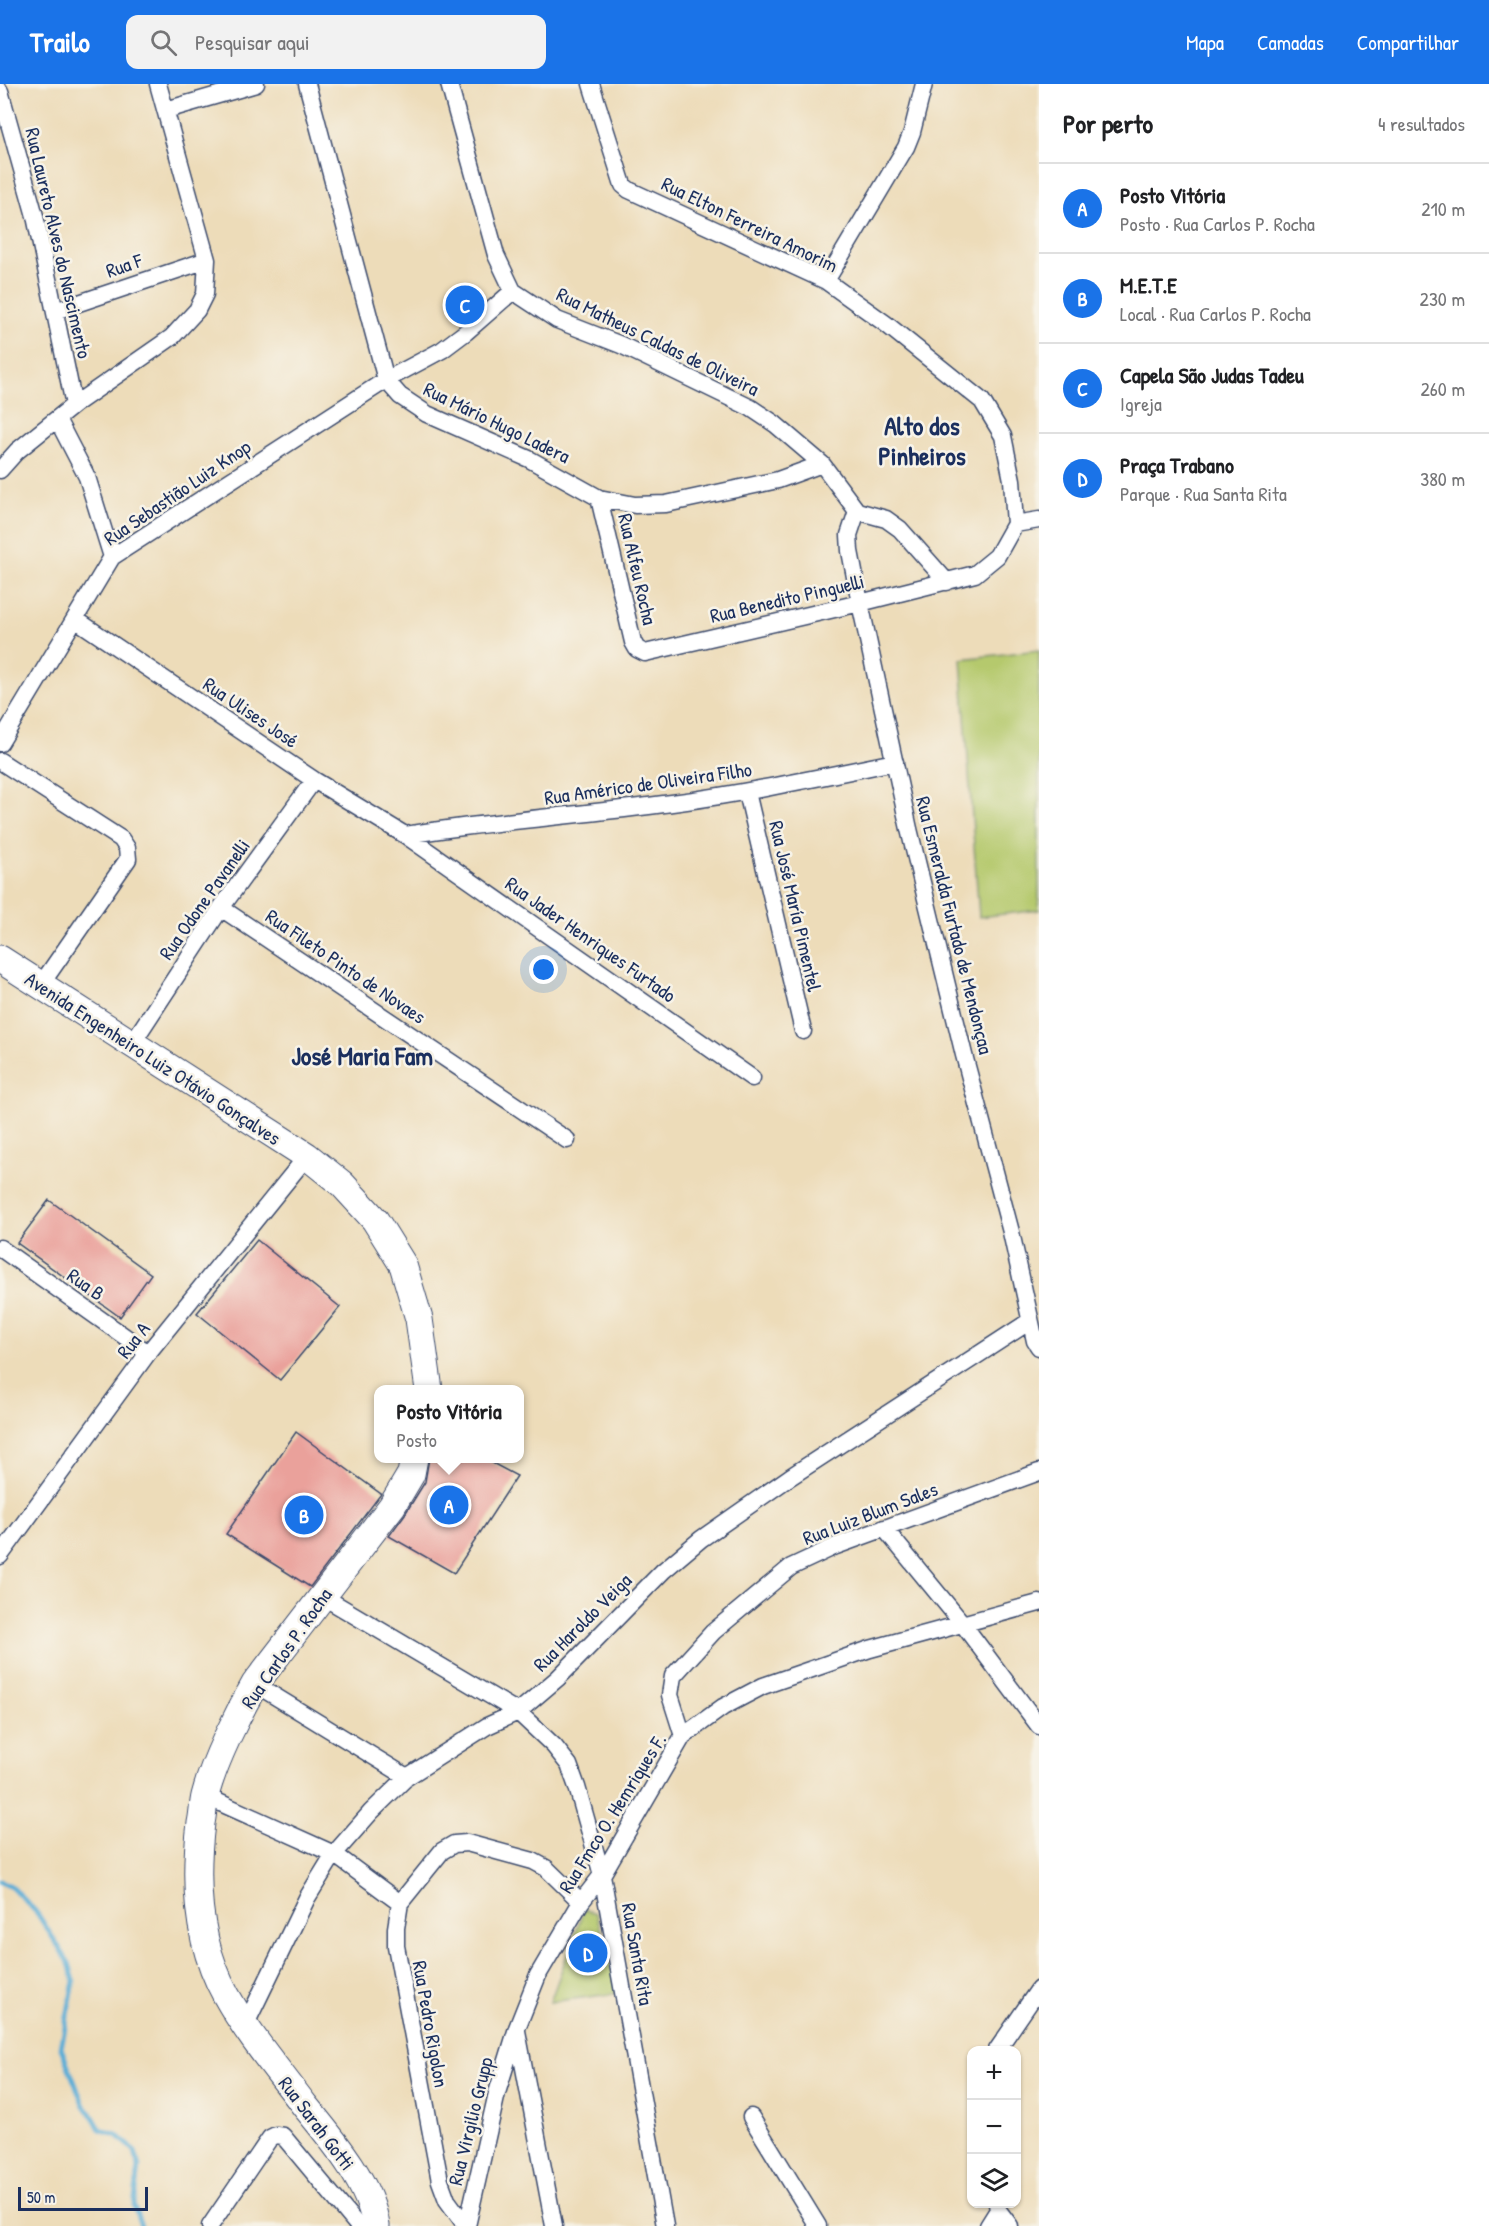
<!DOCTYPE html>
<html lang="pt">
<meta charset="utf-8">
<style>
:root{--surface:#fff;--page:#f2f2f2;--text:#202124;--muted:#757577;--line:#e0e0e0;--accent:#1a73e8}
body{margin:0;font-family:"Patrick Hand",sans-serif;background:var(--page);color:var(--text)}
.controls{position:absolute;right:18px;bottom:18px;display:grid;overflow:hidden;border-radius:12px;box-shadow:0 2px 4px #0004}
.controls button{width:54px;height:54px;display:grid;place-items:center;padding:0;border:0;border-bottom:2px solid var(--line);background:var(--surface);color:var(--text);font:30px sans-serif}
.scale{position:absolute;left:18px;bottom:15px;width:130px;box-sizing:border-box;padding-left:6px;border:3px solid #1b2f5e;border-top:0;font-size:16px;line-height:21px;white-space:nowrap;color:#1b2f5e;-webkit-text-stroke:4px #f7f3e8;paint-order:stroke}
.you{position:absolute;left:544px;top:886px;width:21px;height:21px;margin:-15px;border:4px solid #fff;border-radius:50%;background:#1a73e8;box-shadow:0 0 0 9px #1a73e833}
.badge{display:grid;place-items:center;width:39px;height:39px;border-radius:50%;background:var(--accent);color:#fff;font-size:20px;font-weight:700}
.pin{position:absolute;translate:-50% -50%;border:3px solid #fff;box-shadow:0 2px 6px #0006}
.popup{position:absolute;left:374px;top:1301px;width:150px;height:78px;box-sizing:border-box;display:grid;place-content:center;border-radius:12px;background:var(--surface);filter:drop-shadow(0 2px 4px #0005);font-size:20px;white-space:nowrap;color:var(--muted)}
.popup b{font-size:22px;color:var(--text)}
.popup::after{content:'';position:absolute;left:50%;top:100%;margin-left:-12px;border:12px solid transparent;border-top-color:var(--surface)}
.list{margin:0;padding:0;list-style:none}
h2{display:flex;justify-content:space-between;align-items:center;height:78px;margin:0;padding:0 24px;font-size:26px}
h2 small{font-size:20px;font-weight:400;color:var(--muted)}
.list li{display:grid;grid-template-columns:39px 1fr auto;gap:18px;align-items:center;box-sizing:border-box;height:90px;padding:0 24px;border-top:2px solid var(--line)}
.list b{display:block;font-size:22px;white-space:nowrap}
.list p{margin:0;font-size:20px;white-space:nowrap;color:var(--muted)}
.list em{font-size:20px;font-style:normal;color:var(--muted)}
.icon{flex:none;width:33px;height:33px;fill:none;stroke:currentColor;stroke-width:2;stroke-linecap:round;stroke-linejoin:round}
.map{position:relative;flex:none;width:1039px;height:2142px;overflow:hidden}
header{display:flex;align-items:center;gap:36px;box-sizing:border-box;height:84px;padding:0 30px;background:var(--accent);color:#fff}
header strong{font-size:28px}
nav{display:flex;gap:33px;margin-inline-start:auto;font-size:21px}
.search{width:420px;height:54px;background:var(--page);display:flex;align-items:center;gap:15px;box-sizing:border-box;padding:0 21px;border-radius:12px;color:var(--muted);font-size:22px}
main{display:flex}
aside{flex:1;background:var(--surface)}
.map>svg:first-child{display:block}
</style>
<header>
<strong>Trailo</strong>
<div class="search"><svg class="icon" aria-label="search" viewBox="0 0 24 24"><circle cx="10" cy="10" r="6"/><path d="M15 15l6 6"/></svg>Pesquisar aqui</div>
<nav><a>Mapa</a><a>Camadas</a><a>Compartilhar</a></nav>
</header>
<main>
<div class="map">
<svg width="1039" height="2142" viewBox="0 0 1039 2142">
<rect width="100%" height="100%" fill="#f7f3e8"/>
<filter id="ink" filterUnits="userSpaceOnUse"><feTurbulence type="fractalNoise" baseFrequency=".0167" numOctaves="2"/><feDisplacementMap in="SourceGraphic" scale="12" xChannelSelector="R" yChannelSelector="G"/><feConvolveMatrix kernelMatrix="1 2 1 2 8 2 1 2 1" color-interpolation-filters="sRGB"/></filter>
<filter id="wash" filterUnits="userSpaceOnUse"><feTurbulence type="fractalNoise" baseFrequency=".008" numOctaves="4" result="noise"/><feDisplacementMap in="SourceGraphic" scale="24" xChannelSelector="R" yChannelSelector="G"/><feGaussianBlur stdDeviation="1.35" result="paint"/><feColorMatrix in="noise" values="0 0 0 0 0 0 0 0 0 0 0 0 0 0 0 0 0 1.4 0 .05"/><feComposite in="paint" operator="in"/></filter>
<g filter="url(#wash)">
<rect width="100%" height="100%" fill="#eddcb9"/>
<path fill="#b5c96d" stroke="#687c66" stroke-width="1.5" d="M1039,566V826L979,833L961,575Z
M584,1825L596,1829L619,1909L550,1918Z"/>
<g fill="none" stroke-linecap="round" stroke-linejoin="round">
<path stroke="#5aadd6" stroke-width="5" d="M0,1797L11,1802L37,1829L69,1879L74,1897L61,1964L84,2022L91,2029L100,2045L117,2051L135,2067L139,2083L134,2122L141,2142"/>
</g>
<g id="blocks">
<path fill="#eaa19b" d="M49,1116L151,1190L120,1233L17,1159Z
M257,1156L340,1223L280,1296L197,1229Z
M296,1348L381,1410L310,1503L226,1450Z
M429,1374H483L517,1392L454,1489L389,1452L405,1430L425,1398Z"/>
</g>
</g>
<g filter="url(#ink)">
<use href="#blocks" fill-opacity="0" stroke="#3a496c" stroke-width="1.5"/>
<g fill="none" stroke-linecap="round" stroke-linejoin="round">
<defs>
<path id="minor" d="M307,0L386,296L400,312L427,330L529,375L599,414L635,421L666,420L778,396L822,380
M449,0L496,171L513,207L557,236L621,261L751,324L775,340L822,380L857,427
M591,0L623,101L629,106L826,197L886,240L982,317L1003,352L1012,396L1015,440L997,472L975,490L860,519L645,569L637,565L633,558L599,414
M0,7L35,132L74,321
M166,26L256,0
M826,197L906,63L912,48L924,0
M55,227L207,176
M57,335L87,393L112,473
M0,386L17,367L74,321L172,253L197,226L205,210L207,176L158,0
M857,427L849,451L850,467L860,519L909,745L964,971L1011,1148L1035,1257L1039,1263
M857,427L886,435L900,445L947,498
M1015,440L1039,436
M75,535L314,696L405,751L752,994
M0,659L112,473L386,296L442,266L466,248L513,207
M0,677L121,755L127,764L128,775L40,902
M747,708L803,947
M405,751C494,737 583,731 672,719C747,709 821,693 895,678
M221,824L567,1056
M131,961L221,824L314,696
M0,1164L148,1269
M884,1444L962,1539L1039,1642
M0,1472L148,1269L307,1072
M322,1512L518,1628L554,1662L569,1681L577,1703L602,1791L665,2142
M255,1600L407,1693
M683,1652L670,1611L673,1592L713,1548L791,1483L836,1462L1039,1388
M205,1712L334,1770L400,1819L396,1844V1862L440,2097L447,2116L466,2142
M400,1819L442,1767L454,1760L467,1759L533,1777L546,1784L581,1818
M245,1942L307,1814L334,1770L371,1728L407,1693L487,1642L518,1628L558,1594L663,1487L701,1455L790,1393L1030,1237
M517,1947L554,2142
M997,1966L1039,1905
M751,2033L818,2142
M997,2120L998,2126L1010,2142
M210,2142L270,2054L276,2051L283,2052L358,2142
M467,2142L497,2009L517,1944L538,1891L581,1818L602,1791L683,1652L723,1623L763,1602L870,1565L1039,1519
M988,2142L998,2126"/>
<path id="primary" d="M0,875L307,1072L342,1100L375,1136L403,1181L419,1235L429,1306
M376,2142C370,2099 332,2055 305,2022C278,1986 248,1951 226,1911C197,1859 194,1796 201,1739C203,1730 203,1720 205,1712C214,1677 237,1631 255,1600L392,1422L411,1390L414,1374"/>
</defs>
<use href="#minor" stroke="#3a496c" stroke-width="19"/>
<use href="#primary" stroke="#3a496c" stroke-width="29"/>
<use href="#minor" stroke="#fff" stroke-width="16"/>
<use href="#primary" stroke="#fff" stroke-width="27"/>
</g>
</g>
<g text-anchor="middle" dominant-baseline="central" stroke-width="5" stroke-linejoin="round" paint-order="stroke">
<g font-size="20" fill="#1b2f5e" stroke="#f7f3e8">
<text transform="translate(750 140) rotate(26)">Rua Elton Ferreira Amorim</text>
<text transform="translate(59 159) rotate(77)">Rua Laureto Alves do Nascimento</text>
<text transform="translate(124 181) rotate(-19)">Rua F</text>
<text transform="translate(658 257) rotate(26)">Rua Matheus Caldas de Oliveira</text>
<text transform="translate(497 338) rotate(26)">Rua Mário Hugo Ladera</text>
<text transform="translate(177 408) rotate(-34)">Rua Sebastião Luiz Knop</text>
<text transform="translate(638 485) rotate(77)">Rua Alfeu Rocha</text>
<text transform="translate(787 514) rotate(-13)">Rua Benedito Pinguelli</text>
<text transform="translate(251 628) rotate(34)">Rua Ulises José</text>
<text transform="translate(648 699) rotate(-8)">Rua Américo de Oliveira Filho</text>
<text transform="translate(204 815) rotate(-55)">Rua Odone Pavanelli</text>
<text transform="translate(796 822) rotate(77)">Rua José María Pimentel</text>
<text transform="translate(955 841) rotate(76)">Rua Esmeralda Furtado de Mendonçaa</text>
<text transform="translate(591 855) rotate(35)">Rua Jader Henriques Furtado</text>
<text transform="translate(346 882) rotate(34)">Rua Fileto Pinto de Novaes</text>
<text transform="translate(153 974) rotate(33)">Avenida Engenheiro Luiz Otávio Gonçalves</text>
<text transform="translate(86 1200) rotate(35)">Rua B</text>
<text transform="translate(133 1256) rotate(-52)">Rua A</text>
<text transform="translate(870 1429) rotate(-21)">Rua Luiz Blum Sales</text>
<text transform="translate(582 1538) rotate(-45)">Rua Haroldo Veiga</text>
<text transform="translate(286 1564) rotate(-55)">Rua Carlos P. Rocha</text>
<text transform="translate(612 1729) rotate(-58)">Rua Fmco O. Hemriques F.</text>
<text transform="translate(638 1870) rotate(80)">Rua Santa Rita</text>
<text transform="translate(431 1940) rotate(80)">Rua Pedro Rigolon</text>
<text transform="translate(470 2037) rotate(-76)">Rua Virgilio Grupp</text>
<text transform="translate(317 2039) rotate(53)">Rua Sarah Gotti</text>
</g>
<g font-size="26" font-weight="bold" fill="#1b2f5e" stroke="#f7f3e8">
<text x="922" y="341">Alto dos<tspan x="922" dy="30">Pinheiros</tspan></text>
<text x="362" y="971">José Maria Fam</text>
</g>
</g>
</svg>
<div class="controls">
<button>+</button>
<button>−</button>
<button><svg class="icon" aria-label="layers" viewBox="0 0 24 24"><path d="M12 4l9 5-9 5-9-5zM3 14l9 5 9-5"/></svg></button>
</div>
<div class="scale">50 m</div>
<div class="you"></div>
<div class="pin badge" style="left:449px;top:1421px">A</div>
<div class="popup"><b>Posto Vitória</b>Posto</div>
<div class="pin badge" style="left:304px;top:1431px">B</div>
<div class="pin badge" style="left:465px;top:221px">C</div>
<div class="pin badge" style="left:588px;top:1869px">D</div>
</div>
<aside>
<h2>Por perto<small>4 resultados</small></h2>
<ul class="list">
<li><span class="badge">A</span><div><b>Posto Vitória</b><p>Posto · Rua Carlos P. Rocha</p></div><em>210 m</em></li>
<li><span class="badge">B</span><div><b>M.E.T.E</b><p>Local · Rua Carlos P. Rocha</p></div><em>230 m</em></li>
<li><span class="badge">C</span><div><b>Capela São Judas Tadeu</b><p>Igreja</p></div><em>260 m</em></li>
<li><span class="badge">D</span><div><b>Praça Trabano</b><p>Parque · Rua Santa Rita</p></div><em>380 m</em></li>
</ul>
</aside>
</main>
